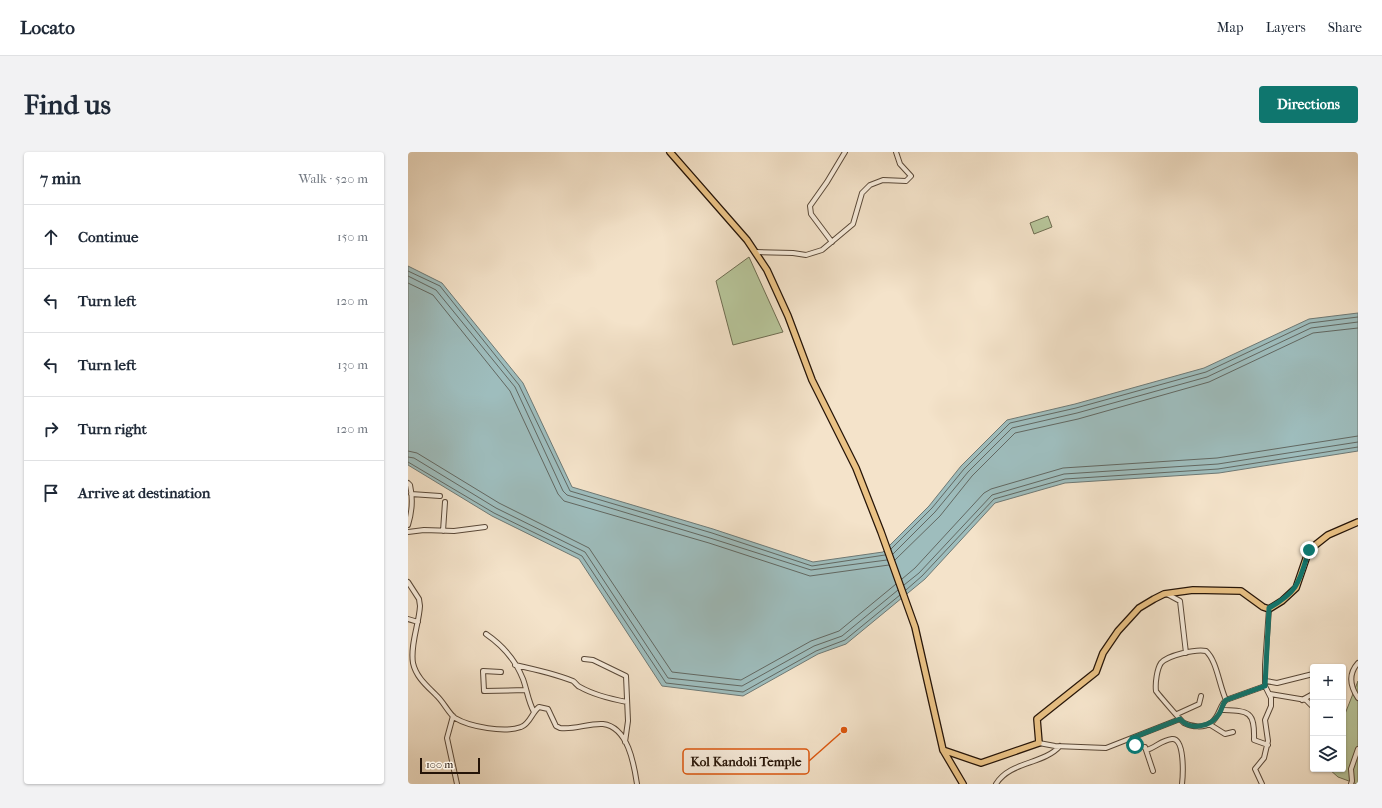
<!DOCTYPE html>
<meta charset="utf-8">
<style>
:root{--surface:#fff;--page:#f2f2f3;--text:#1f2937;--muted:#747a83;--line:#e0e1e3;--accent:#0f766e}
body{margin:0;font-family:"IM FELL French Canon",serif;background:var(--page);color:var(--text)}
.controls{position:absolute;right:12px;bottom:12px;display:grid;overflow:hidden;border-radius:4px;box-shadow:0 1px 3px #0004}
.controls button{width:36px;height:36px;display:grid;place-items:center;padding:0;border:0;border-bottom:1px solid var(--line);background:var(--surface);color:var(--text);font:20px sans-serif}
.scale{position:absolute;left:12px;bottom:10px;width:60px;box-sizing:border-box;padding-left:4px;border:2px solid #251408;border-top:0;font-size:11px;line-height:14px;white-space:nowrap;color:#251408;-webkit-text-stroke:3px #f8eddd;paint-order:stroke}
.stop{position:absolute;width:12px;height:12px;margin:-9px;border:3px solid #0f766e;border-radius:50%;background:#fff}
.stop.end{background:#0f766e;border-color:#fff;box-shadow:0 1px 4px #0008}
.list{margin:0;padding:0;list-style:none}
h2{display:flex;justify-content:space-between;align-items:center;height:52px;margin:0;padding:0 16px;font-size:17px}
h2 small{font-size:13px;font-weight:400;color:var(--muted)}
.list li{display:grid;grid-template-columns:26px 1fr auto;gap:12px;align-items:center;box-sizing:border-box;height:64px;padding:0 16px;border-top:1px solid var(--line)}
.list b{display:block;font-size:15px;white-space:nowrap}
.list em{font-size:13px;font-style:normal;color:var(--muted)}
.icon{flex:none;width:22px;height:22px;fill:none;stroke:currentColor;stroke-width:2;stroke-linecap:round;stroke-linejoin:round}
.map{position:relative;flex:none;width:950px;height:632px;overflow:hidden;border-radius:4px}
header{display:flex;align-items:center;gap:24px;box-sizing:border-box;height:56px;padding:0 20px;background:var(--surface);border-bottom:1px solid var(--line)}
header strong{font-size:19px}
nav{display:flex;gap:22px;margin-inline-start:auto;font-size:14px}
.intro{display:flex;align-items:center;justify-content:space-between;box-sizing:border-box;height:96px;padding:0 24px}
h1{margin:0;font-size:28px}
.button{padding:10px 18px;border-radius:4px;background:var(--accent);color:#fff;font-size:14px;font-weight:700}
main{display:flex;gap:24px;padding:0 24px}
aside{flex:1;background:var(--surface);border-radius:4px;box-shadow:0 1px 3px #0004}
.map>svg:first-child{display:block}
</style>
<header>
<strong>Locato</strong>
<nav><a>Map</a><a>Layers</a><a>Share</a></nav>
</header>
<div class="intro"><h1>Find us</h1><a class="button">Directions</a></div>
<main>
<aside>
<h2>7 min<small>Walk · 520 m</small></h2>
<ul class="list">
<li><svg class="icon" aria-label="ahead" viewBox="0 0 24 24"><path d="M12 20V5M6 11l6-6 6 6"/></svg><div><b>Continue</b></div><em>150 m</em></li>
<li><svg class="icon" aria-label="left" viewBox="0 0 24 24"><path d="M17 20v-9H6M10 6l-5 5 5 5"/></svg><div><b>Turn left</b></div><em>120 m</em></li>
<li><svg class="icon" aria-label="left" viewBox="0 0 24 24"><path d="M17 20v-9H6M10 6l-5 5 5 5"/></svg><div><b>Turn left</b></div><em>130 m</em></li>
<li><svg class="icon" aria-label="right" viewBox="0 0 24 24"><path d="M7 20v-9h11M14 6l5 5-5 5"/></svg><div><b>Turn right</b></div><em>120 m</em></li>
<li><svg class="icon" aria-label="arrive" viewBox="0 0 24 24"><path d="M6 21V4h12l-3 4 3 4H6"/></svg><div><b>Arrive at destination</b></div></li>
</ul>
</aside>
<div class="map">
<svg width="950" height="632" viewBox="0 0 950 632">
<rect width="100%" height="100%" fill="#f4e3ca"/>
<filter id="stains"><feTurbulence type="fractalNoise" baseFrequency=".005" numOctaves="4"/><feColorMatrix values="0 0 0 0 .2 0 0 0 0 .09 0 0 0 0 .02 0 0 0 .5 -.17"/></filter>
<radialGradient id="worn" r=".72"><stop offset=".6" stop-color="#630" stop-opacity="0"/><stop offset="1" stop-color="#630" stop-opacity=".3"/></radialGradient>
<path fill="#b7c59a" stroke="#6e6c51" d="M640,64L644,75L626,82L622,71Z
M341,105L375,180L325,193L308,129Z
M950,529V632H949L930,625L921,617H935V567Z"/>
<path fill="#9ebdbd" stroke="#6e7975" d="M0,114L34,131L115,231L164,335L305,377L405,410L475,400L521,354L553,314L599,268L667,252L796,216L901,167L950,161V299L811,321L657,331L587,351L517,427L438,492L410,502L335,544L254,534L171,407L84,364L0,313Z"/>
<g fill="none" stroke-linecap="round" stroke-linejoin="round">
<path stroke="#626862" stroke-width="1" d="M0,119L32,134L111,233L162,339L304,381L404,414L477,403
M0,124L28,138L107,235L155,339L159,343L302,386L403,418L479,408
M0,131L25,143L102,239L150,342L156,349L301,391L402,424L481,413
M0,299L9,301L91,351L181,396L264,520L333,528L403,489L431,479L488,432
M0,305L6,306L88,356L177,400L260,526L334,534L406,494L434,484L490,438
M0,310L86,361L174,404L258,531L335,540L408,499L437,488L492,443
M483,397L524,356L556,317L602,271L668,256L798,220L902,171L950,165
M485,402L527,360L560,320L604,276L669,261L799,225L903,176L950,170
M487,408L532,364L564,324L607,281L670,267L801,230L905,181L950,176
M494,427L507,416L576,341L583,337L655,316L809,306L950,284
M496,433L511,421L584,343L656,322L810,312L950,290
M498,438L514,424L586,347L657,327L810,317L950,295"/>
<defs>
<path id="minor" d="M424,90L403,62L402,54L419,30L437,0
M347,100L385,101L398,103L414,98L445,72L454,41L462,33L475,28L498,29L503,24L492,12L488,0
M0,331L2,333C5,346 4,360 0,373
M3,342L32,344
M35,379L37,350
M0,380L16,378L46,379L77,375
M0,430L11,447L12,454C11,472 2,493 5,511C8,525 19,534 28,543C35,549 41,562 47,566C62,575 97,581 113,575C122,572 124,560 131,555L140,557L148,574L152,576C166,578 181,571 195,572C220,575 226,612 229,632
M759,442L772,449L778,501
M0,467L10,470
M78,482C94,493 108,509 115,527C119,538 120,549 126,560
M176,507L185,508L218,524L220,569L217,590
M950,511C940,522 942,534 950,546
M107,513C126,517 147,522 165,529C168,531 169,534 172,535C186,543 203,547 219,550
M93,520L75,519L76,539L118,538
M858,529L869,531L905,522
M862,542L898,548L905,555
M818,548C811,533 809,509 798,499C788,497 760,503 753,511C749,517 747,531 748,539C750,542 774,570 776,571C784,575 796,576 803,571C812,564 811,554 818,548L857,534
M894,548L905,542
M813,558C840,559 847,558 846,588L860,593
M769,562L791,552L793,544
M45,564L39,586L49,632
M801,572L817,582L825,580
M724,586L728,594L737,595L745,619
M631,591L647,594L698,596L772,567
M739,598C748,595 754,588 764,587C777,586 775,623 774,632
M588,632C602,609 635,613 652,594
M854,632L847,617L856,606L860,589L857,568L863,554V546L857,534V513L861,457
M943,632L944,629L943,617L950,597"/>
<path id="major" d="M262,0L339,88L359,118L380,164L404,228L448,316L473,380L507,475L535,598L555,632
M535,598L573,611L631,591L629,567L688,520L695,501L710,479L731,456L746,447L756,442L785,438L833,439L855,455L861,457L874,449L888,436L901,398L920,383L950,370"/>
</defs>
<use href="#minor" stroke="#594838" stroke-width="6"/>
<use href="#major" stroke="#251408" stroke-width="8"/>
<use href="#minor" stroke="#f8eddd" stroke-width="4"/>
<use href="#major" stroke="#eac285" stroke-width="5.5"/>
</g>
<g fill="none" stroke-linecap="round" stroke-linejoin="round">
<path stroke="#0f766e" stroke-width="5" d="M727,593L724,586L772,567C782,579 803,575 811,562C814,558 814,552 818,548L857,534L861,456C891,439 891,430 901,398"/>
</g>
<path fill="none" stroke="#de560c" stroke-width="1.5" d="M436 578L401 609"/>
<circle fill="#de560c" stroke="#f8eddd" stroke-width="1.5" cx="436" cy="578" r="4"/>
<rect fill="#f8eddd" stroke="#de560c" stroke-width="1.5" x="275" y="597" width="126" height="25" rx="4"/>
<g font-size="13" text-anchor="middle" font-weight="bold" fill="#251408">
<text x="338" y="614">Kol Kandoli Temple</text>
</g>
<rect width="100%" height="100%" filter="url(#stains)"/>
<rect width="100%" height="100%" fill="url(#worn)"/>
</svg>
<div class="controls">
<button>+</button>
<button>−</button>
<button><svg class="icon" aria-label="layers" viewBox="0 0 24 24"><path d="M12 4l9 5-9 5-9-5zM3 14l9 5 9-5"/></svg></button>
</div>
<div class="scale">100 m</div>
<div class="stop" style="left:727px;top:593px"></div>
<div class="stop end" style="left:901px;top:398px"></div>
</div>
</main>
